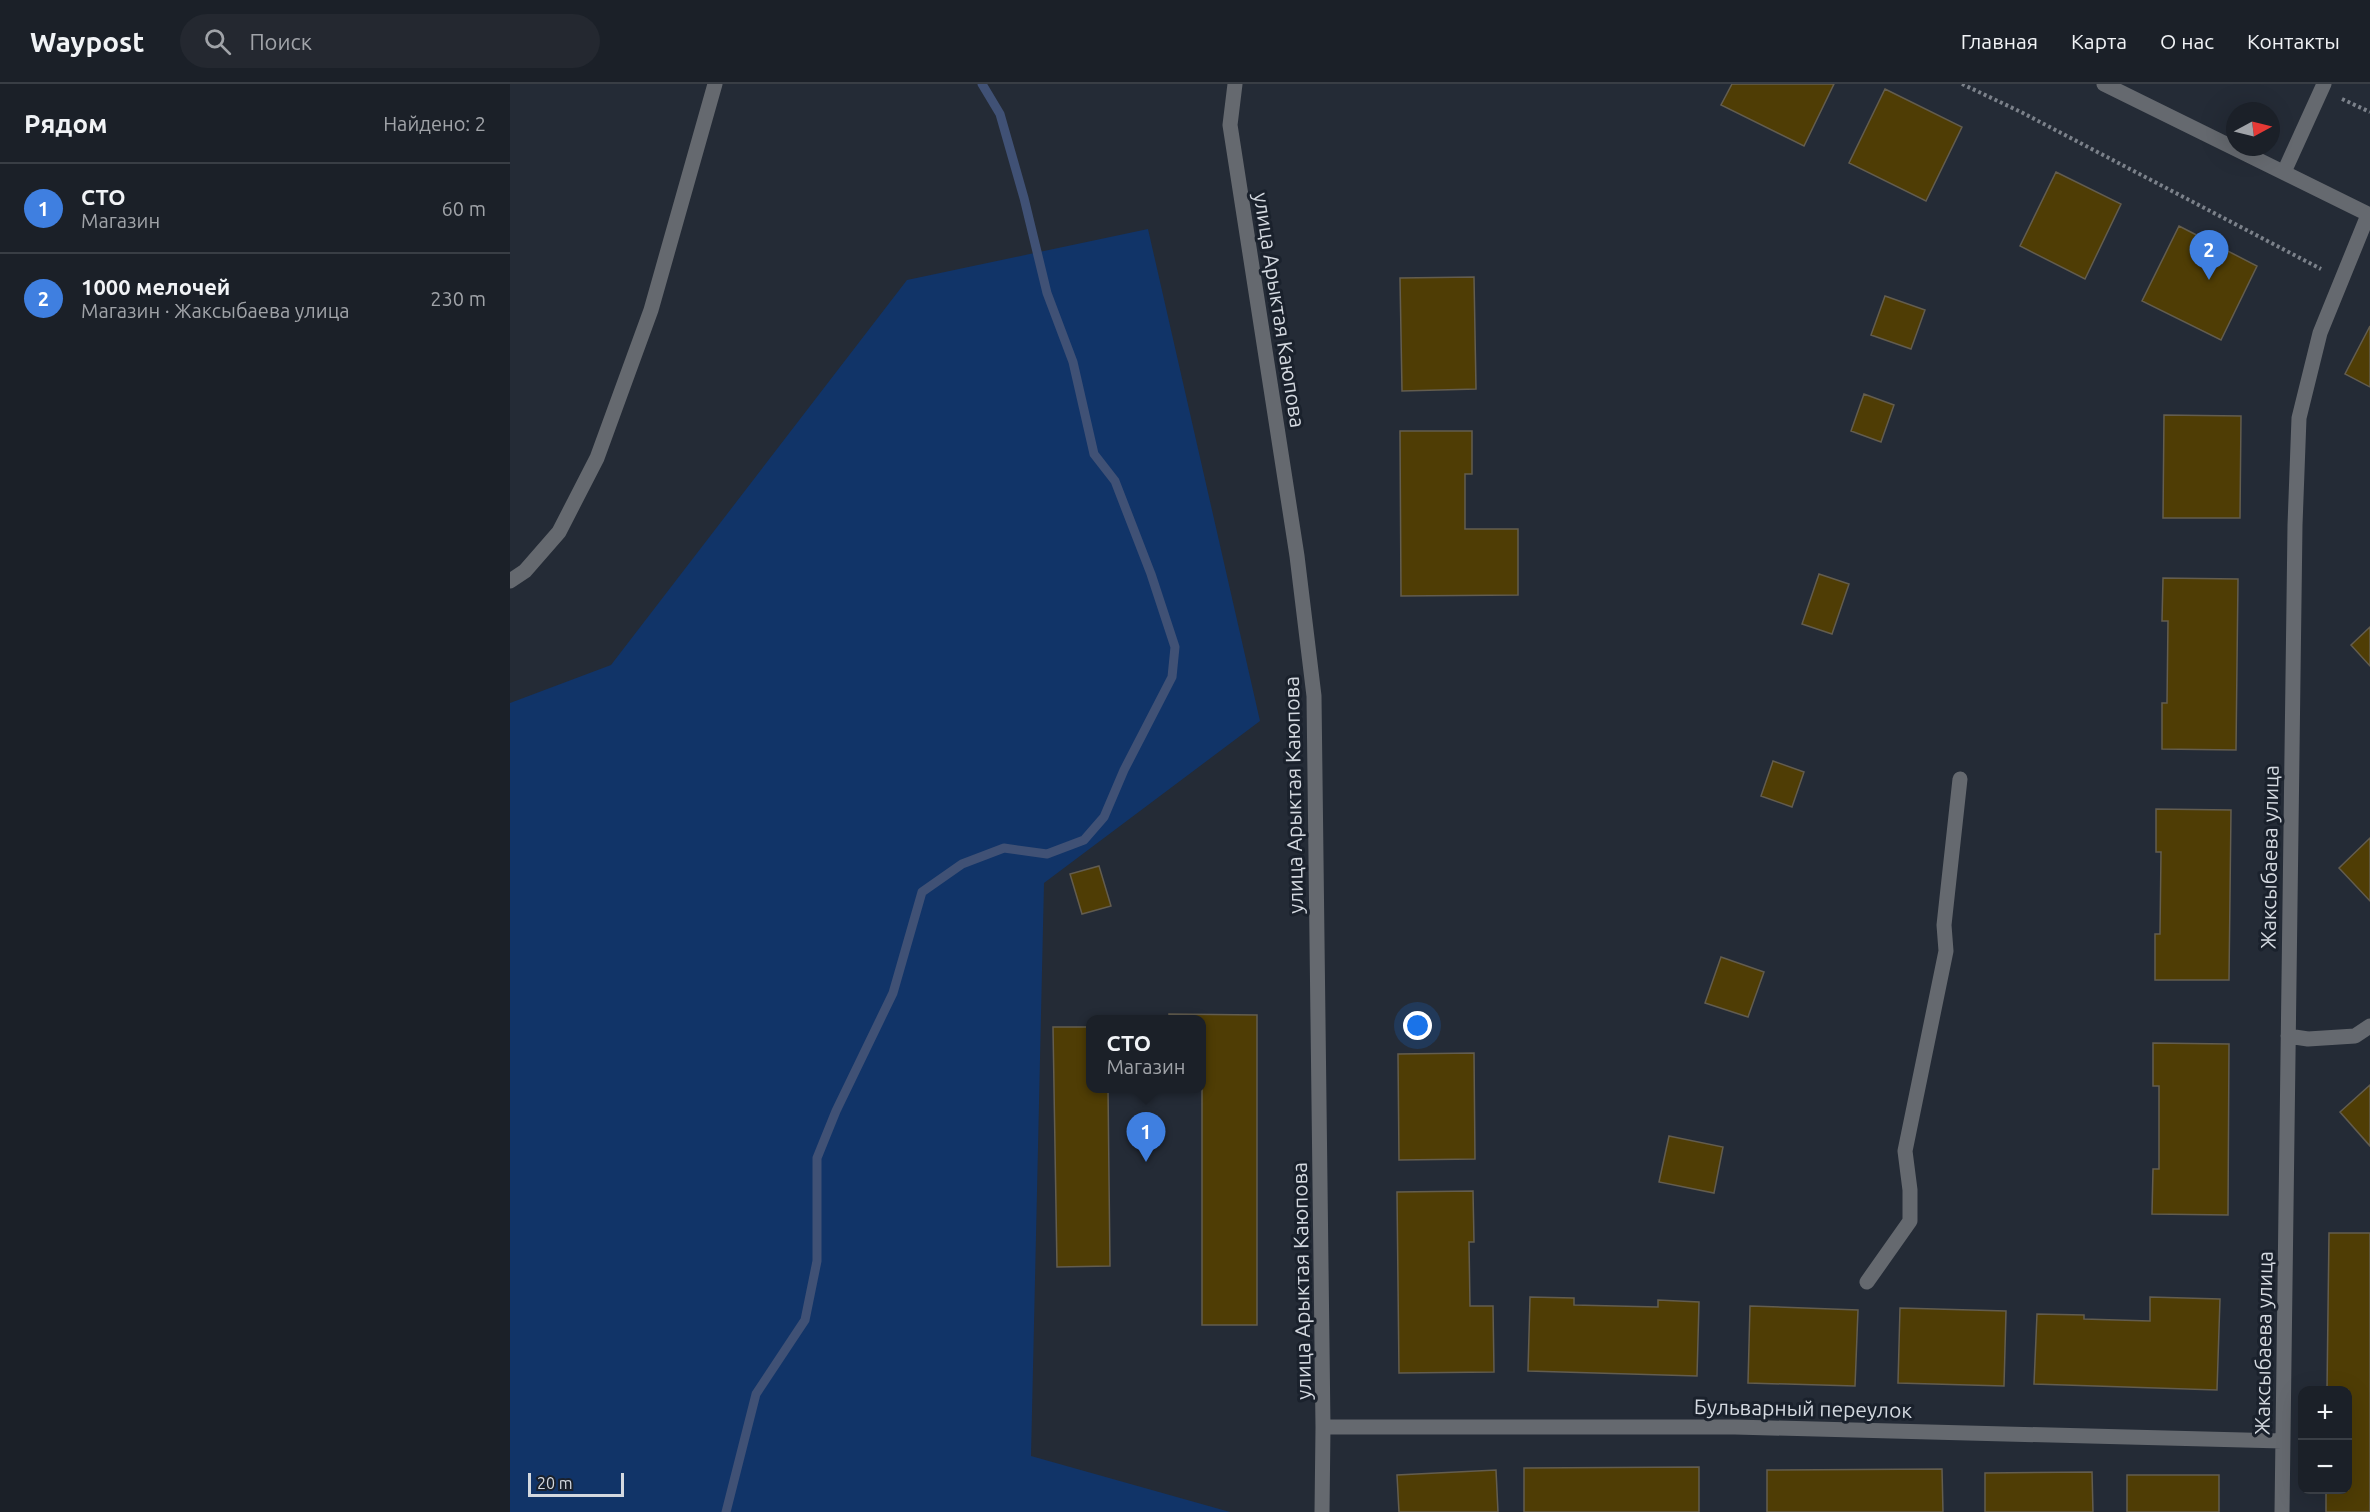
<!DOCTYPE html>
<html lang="ru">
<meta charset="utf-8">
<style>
:root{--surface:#1b2028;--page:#242830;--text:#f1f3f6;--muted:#a0a3a8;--line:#393e45;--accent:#ddb133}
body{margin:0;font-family:Ubuntu,sans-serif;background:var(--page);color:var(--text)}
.controls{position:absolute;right:18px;bottom:18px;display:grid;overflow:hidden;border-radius:12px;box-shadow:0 6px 24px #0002}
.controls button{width:54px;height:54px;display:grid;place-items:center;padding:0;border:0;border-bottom:2px solid var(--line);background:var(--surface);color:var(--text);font:30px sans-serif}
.compass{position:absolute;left:1716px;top:18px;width:54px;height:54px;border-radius:50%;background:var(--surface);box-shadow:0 6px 24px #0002;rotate:83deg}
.scale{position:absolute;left:18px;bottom:15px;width:96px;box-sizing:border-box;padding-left:6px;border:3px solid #d4d9e0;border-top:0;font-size:16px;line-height:21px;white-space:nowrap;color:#d4d9e0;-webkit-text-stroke:4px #1a212c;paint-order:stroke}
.you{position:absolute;left:908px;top:942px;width:21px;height:21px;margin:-15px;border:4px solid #fff;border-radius:50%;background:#1a73e8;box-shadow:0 0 0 9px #1a73e833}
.badge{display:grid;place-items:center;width:39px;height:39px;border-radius:50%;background:var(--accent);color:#fff;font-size:20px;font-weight:700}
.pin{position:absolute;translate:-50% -50px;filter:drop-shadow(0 2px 3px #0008)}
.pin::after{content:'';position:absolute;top:32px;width:21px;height:18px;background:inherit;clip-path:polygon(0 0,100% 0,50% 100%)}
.popup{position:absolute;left:576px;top:931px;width:120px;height:78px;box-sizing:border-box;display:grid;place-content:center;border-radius:12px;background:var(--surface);filter:drop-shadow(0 2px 4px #0005);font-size:20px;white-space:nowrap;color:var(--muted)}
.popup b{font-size:22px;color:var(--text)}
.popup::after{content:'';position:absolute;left:50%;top:100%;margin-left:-12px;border:12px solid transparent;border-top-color:var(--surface)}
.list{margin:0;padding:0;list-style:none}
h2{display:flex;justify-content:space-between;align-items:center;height:78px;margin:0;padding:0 24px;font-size:26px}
h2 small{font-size:20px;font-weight:400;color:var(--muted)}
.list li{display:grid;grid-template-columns:39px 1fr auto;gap:18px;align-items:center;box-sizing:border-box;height:90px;padding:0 24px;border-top:2px solid var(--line)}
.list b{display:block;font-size:22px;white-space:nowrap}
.list p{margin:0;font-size:20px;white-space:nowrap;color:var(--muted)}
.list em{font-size:20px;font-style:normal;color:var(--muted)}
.icon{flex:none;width:33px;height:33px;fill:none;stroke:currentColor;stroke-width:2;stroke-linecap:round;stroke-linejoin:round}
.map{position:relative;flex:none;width:1860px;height:1428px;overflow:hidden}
header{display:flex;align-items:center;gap:36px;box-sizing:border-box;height:84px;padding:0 30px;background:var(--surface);border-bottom:2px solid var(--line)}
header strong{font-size:28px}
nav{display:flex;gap:33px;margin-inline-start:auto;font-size:21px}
.search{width:420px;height:54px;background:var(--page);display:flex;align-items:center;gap:15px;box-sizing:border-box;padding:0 21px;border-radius:33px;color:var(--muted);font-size:22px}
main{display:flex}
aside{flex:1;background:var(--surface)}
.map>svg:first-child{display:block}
</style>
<header>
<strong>Waypost</strong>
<div class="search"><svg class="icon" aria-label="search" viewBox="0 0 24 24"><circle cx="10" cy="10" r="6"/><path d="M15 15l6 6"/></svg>Поиск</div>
<nav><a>Главная</a><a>Карта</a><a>О нас</a><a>Контакты</a></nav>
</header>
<main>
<aside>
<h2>Рядом<small>Найдено: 2</small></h2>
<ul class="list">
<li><span class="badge" style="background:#3f7fe0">1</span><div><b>СТО</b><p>Магазин</p></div><em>60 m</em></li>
<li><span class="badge" style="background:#3f7fe0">2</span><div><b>1000 мелочей</b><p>Магазин · Жаксыбаева улица</p></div><em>230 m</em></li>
</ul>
</aside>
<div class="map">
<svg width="1860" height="1428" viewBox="0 0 1860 1428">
<rect width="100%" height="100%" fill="#242b36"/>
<path fill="#113468" d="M638,145L750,637L534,799L521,1372L720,1428H0V619L101,581L397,196Z"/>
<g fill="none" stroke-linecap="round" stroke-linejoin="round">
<path stroke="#405175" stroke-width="9" d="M216,1428L246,1310L295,1236L307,1177V1074L326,1027L383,909L412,808L452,780L494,764L537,770L574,756L594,733L614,686L662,593L665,563L641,490L605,397L584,370L563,278L537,209L514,114L490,30L472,0"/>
</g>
<path fill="#4f3d05" stroke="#635d4f" stroke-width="1.5" d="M1222,0H1324L1294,62L1211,21Z
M1375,5L1452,43L1416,117L1339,79Z
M1546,88L1611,120L1575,195L1510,162Z
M1669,142L1747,182L1711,256L1632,217Z
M964,193L966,305L892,307L890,194Z
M1375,212L1415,226L1401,265L1361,251Z
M1860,242V303L1835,290Z
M1354,310L1384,321L1371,358L1341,347Z
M1654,331L1731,332L1730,434H1653Z
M890,347H962V390H955V445H1008V511L891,512Z
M1309,490L1339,500L1322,550L1292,540Z
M1653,494L1728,495L1726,666L1652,665V619H1657L1658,537H1652Z
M1860,543V582L1841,561Z
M1263,677L1294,688L1282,723L1251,712Z
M1646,725L1721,726L1719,896H1645V850H1650L1651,768H1646Z
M1860,754V817L1829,784Z
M589,782L601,822L572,830L560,790Z
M1211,873L1254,888L1238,933L1195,919Z
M659,930L747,931V1241H692V936H659Z
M543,943H580V1004H598L600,1182L547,1183Z
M1643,959L1719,960L1718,1131L1642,1130L1643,1085H1649V1002H1643Z
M964,969L965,1075L889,1076L888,970Z
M1860,1001V1062L1830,1028Z
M1159,1052L1213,1063L1204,1109L1149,1098Z
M963,1107L964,1158H959L960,1222H983L984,1288L889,1289L887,1108Z
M1819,1149H1860V1428H1816V1406H1838V1306H1817Z
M1020,1213L1064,1214V1221L1148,1223V1216L1189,1218L1187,1292L1018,1287Z
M1640,1213L1710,1215L1707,1306L1524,1300L1527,1230L1574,1231V1235L1640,1237Z
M1240,1222L1348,1226L1345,1302L1238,1299Z
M1390,1224L1496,1227L1494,1302L1388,1299Z
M1189,1383V1428H1014V1384Z
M1432,1385L1433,1428H1257V1386Z
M986,1386L988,1428H889L887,1391Z
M1582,1388L1583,1428H1475V1389Z
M1617,1391H1709V1428H1617Z"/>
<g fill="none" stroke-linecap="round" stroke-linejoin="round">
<path stroke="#7b818a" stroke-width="4" stroke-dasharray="3 3" stroke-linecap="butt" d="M1452,0L1511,28L1811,185
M1832,15L1860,28"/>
<path stroke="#65696f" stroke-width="15" d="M725,0L720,41L787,472L804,612L813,1343L812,1428
M1594,0L1860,131
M1774,88L1814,0
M0,497L15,487L49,448L87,374L141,226L205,0
M1778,952L1798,955L1845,952L1860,942
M1357,1198L1400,1137V1106L1395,1067L1436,867L1434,841L1450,695
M813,1343H1225L1772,1357
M1772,1428L1785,441L1789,334L1810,249L1858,131"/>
</g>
<g text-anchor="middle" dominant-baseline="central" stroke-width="6" stroke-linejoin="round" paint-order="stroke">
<g font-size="21" fill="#d4d9e0" stroke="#1a212c">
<text transform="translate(770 226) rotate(81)">улица Арыктая Каюпова</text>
<text transform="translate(783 711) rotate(-91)">улица Арыктая Каюпова</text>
<text transform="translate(1759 773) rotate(-89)">Жаксыбаева улица</text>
<text transform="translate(791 1197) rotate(-91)">улица Арыктая Каюпова</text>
<text transform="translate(1753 1259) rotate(-89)">Жаксыбаева улица</text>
<text transform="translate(1293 1324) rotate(1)">Бульварный переулок</text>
</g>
</g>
</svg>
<div class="controls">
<button>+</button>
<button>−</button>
</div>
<svg class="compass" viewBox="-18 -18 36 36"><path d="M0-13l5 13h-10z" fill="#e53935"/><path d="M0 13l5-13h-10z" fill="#a0a3a8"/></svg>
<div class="scale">20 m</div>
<div class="you"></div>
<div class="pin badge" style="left:636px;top:1078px;background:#3f7fe0">1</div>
<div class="popup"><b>СТО</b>Магазин</div>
<div class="pin badge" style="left:1699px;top:196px;background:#3f7fe0">2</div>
</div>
</main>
